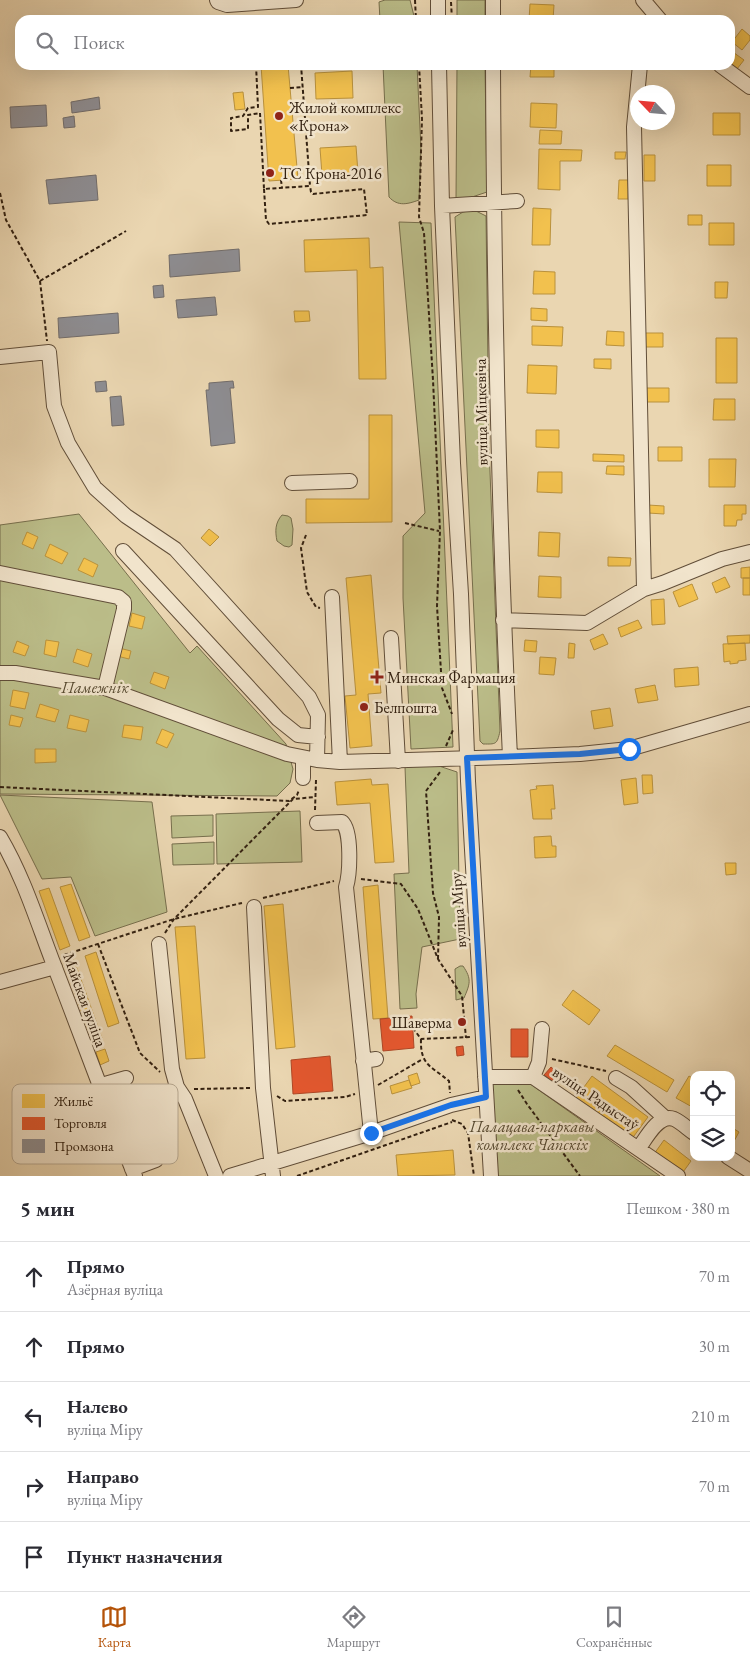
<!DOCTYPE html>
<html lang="ru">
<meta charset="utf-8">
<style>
:root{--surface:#fff;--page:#f2f2f3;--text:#2b2b33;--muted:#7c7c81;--line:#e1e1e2;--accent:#b45309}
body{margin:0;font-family:"EB Garamond",serif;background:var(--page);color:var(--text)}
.controls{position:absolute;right:15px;bottom:15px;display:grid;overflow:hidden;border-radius:10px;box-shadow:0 5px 20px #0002}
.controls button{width:45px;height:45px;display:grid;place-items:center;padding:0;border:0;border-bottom:1px solid var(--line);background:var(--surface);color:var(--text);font:25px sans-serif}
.compass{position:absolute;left:630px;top:85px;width:45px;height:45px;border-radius:50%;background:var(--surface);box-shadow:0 5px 20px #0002;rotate:296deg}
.stop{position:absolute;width:15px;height:15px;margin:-11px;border:4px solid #1a73e8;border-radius:50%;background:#fff}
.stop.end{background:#1a73e8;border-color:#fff;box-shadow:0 1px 5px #0008}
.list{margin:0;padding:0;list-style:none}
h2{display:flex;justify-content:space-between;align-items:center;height:65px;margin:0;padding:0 20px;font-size:21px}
h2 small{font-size:16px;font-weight:400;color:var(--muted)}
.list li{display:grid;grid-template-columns:32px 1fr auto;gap:15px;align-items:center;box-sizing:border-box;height:70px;padding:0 20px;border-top:1px solid var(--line)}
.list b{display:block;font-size:19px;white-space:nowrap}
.list p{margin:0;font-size:16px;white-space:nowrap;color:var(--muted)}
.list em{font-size:16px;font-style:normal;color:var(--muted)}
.icon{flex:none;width:28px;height:28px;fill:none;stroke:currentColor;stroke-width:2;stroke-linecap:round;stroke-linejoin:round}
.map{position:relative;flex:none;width:750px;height:1176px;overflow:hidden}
.search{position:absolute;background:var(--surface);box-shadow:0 5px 20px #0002;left:15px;right:15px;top:15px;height:55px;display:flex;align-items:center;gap:12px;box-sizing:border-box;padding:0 18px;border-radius:15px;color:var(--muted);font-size:19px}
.sheet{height:415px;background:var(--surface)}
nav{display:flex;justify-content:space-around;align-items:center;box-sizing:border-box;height:70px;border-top:1px solid var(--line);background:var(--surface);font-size:14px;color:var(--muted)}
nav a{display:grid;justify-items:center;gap:2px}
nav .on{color:var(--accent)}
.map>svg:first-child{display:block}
</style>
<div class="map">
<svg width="750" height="1176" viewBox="0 0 750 1176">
<rect width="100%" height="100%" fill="#ead6b1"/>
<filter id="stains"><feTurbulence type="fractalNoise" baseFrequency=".004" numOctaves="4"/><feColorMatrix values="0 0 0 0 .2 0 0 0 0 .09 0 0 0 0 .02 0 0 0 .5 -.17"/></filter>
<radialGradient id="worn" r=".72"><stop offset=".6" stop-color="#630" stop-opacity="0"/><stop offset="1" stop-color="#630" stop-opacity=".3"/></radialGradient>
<path fill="#bbbd89" stroke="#776f4d" d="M385,0H410L415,20H380L379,2Z
M457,0H485V20H457Z
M383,65H417L421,149L419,200C408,204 398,207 389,197Z
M457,65H485L487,192L463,200L456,199Z
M474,210L486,216L489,446L500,731C497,745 496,744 483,744L480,741L455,217L463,212Z
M399,222L431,223L453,747L411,749L403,598V536L425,513Z
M79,514L190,653L197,646L286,744L293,769L290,783L277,796L0,794V525Z
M282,515L288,516L291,518L293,529L292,545L289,547L284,546L277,541C275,531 275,523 282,515Z
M436,765L457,772L460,939L422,947L416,994L417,1008L400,1009L394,874L409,873L405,767Z
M0,795L152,802L167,912L95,936L71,877L42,879Z
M300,811L302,862L217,864L216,814Z
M213,815V836L172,838L171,816Z
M214,842V864L173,865L172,844Z
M460,966H463C472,979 470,984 464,998L456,1000L455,969Z
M488,1071H512L660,1176H494Z"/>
<path fill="#f2c14e" stroke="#b9913c" d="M530,4L554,5L553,20H529Z
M742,29L750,36V40L742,50L732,42Z
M730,50L744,60L737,69L730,63Z
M261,65H288L298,179L269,181Z
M531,65H554V77H530Z
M352,71L353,98L316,99L315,73Z
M243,92L245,109L235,110L233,93Z
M531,103L557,104L556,128L530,127Z
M713,113H740V135H713Z
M540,130L562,131L561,144H539Z
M356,146L358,173L322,175L320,148Z
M539,149L582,150L581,161H560V190L538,189Z
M615,152H626L625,159H615Z
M644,155H655V181H644Z
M707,165H731V186H707Z
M619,180H629L628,199H618Z
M533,208L551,209L550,245H532Z
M688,215H702V225H688Z
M709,223H734V245H709Z
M369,238L370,268L383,267L386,379H359L357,270L305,272L304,240Z
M534,271L555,272V294H533Z
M715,282H728L727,298H715Z
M531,308L547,309V321L531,320Z
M294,311H309L310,321L295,322Z
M532,326L563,327L562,346L532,345Z
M607,331L624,332V346L606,345Z
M642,333H663V347H642Z
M716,338H737V383H716Z
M594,359H611V369L594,368Z
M528,365L557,366L556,394L527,393Z
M643,388H669V402H643Z
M714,399H735V420H713Z
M369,415H392V522L306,523V499H369Z
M536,430H559V448L536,447Z
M658,447H682V461H658Z
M593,454L624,455V462L593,461Z
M709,459H736L735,487H709Z
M607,466H624V475L606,474Z
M538,472H562V493L537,492Z
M648,505L664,506V514L648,513Z
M724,505H746V514H742V520H737L736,526H724Z
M209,529L219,537L210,546L201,538Z
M27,532L38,537L33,549L22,544Z
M539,532L560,533L559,557L538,556Z
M50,544L68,553L62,564L45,556Z
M608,557L631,558L630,566H608Z
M84,558L98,565L93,577L78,570Z
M750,567V578H741V568Z
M371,575L381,693L368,694L372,746L350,748L345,696L356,695L346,578Z
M539,576L561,577V598L538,597Z
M725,577L730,587L716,593L712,583Z
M743,578H750V595H743Z
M692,584L698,599L679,607L673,592Z
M664,599L665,624L652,625L651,600Z
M132,613L145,617L142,629L129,626Z
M638,620L642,628L621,637L618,628Z
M603,634L608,644L594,650L590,640Z
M750,635V643L728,644L727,636Z
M46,640L59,642L56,657L44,654Z
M525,640L537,641L536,652L524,651Z
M17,641L29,646L25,656L13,652Z
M569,643L575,644L574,658H568Z
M745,643L746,660L738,661V663L730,664V661L724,662L723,644Z
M119,648L131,651L129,659L117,656Z
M77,649L92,654L88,667L73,662Z
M540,657L556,658L554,675L539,674Z
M698,667L699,685L675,687L674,669Z
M154,672L169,677L165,689L150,683Z
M655,685L658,700L638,703L635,689Z
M13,690L29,693L25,709L10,706Z
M40,704L59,710L55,722L36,717Z
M610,708L613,726L594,729L591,711Z
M11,715L23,718L20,727L9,725Z
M70,715L89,720L86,732L67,728Z
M124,725L143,727L141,740L122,737Z
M162,729L174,734L167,748L156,743Z
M35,749H56V762L35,763Z
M642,775H652L653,793L643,794Z
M636,778L638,803L624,805L621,780Z
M371,779L372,785L388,784L394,862L375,863L370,803L337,805L335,782Z
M553,785L555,809H551L552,819H533L530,790L537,789L536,786Z
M551,836L552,846H556V857L535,858L534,837Z
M725,863H736V874L726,875Z
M71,884L90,937L79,941L60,887Z
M378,885L388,1018L373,1019L363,887Z
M49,888L70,946L60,950L39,891Z
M283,904L295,1047L276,1049L264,906Z
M195,926L205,1058L186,1059L175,927Z
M96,952L119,1023L108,1027L85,956Z
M74,960L102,1038L92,1041L64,963Z
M573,990L600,1010L589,1025L562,1005Z
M615,1045L674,1080L667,1092L607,1056Z
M105,1049L109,1061L100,1065L96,1052Z
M417,1073L420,1083L411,1086L408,1076Z
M592,1076L648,1117L631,1140L576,1098Z
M689,1076L694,1079V1108L676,1098Z
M409,1080L412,1088L392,1094L390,1086Z
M731,1127L739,1132L732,1145H731Z
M664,1140L691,1161L681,1175L654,1154Z
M453,1150L455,1175L398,1176L396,1155Z"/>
<path fill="#e4572e" stroke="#af4725" d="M412,1016L414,1048L383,1051L380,1019Z
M511,1029H528V1057H511Z
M463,1046L464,1055L457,1056L456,1047Z
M330,1056L333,1091L293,1094L291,1060Z
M551,1067L558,1073L552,1081L544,1075Z"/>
<path fill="#8d8d92" stroke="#726d6b" d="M99,97L100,109L72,113L71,102Z
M46,105L47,126L11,128L10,107Z
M74,116L75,127L64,128L63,118Z
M96,175L98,200L49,204L46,180Z
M239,249L240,271L170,277L169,255Z
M163,285L164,297L154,298L153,286Z
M215,297L217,315L178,318L176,300Z
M118,313L119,333L59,338L58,318Z
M106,381L107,391L96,392L95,382Z
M233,381L234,388H230L235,443L211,446L206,390H209V383Z
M121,396L124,425L112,426L110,397Z"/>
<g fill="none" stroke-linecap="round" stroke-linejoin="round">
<defs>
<path id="minor" d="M217,0L218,2L227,5L296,0
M438,0V20
M493,0V20
M643,0L660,20
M439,65L442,206L453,463L461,594L468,781L491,1176
M493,65C494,296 499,527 510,757
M640,65L634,127L644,589
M720,65L750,87
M442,206L517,201
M0,357L49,352L54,406L68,443L95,488L126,516L175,549L309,697L318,715L317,760
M292,483L350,481
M123,551L278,719L298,735L318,737
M0,573L118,597L124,602V609L105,688
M332,597L340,762
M503,620L587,623L644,589L663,583L722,559L750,552
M391,638L398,761
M0,673H15L105,688L287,754L317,760L340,762L510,757L580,754L629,749L750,714
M303,778V758
M317,823L342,822C352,831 350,874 346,887L371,1133
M0,837C23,876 36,918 52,960C80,1032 106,1104 135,1176
M254,907L263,1088L273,1176
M159,944L172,1069L177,1087L185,1099L216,1176
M0,982L55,967
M363,1061L376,1059
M485,1077H533L678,1176
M533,1077L539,1062L542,1029
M616,1078L631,1087L665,1118
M98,1086L126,1078
M639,1148C646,1138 659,1113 674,1119C681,1122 688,1129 694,1133
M728,1157L750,1171
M132,1169L156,1160
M230,1176L371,1133L451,1105L486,1097"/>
</defs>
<use href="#minor" stroke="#614e39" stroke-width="16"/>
<path stroke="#332111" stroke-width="2" stroke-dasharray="4 2.5" stroke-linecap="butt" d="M415,0L416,20
M451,2L452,20
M256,65L258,107L248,108L243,116L231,118V131L248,129V115L260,113L264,189L310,186L301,65
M419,65L422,119L419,217L424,233L433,380L440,531L437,606L442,688L452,714
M290,88L303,87
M281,180L282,188
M264,189L266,220L269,224L367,215L364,189L313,194L311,192L310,186
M0,193L6,220L40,281L126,231
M40,281L47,341
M405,523L439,531
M306,535L301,548L307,592L316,607L320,608
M446,746L453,730
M0,787L289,801L297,795L299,790
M315,810L316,780
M361,879L401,884L418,909L438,959L462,996L466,1038
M263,898L334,881
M165,933L174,919L293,799L315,797
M98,944L140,1053L160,1072
M64,955L174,919L242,903
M438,959L439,917L433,893L426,791L440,772
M413,1028L421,1039L472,1037
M421,1039C420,1065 431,1066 449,1081L450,1093
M552,1059L606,1071
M378,1085L423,1059
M194,1089L251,1088
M518,1090L527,1104L580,1176
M277,1096L285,1101L345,1097L355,1094
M452,1120L462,1124L468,1133L474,1176
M297,1176L452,1122"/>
<use href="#minor" stroke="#f1e4cc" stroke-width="14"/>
</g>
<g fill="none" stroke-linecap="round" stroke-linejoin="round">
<path stroke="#1a73e8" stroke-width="6" d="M371,1133L451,1105L486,1097L467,758L580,754L629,749"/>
</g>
<g fill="#8f2418" stroke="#f1e4cc" stroke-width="2">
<circle cx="279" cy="116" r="5"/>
<circle cx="270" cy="173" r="5"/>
<path d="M374.5 669.5h5v5h5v5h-5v5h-5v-5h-5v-5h5z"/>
<circle cx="364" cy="707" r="5"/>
<circle cx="462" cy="1022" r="5"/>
</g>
<g text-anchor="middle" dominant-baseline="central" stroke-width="5" stroke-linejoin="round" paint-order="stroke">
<g font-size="16" fill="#332111" stroke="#f1e4cc" text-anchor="start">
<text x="289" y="107">Жилой комплекс<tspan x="289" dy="18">«Крона»</tspan></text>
<text x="280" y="173">ТС Крона-2016</text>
<text x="387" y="677">Минская Фармация</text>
<text x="374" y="707">Белпошта</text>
<text x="452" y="1022" text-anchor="end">Шаверма</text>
</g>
<g font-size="16" fill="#332111" stroke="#f1e4cc">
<text transform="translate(481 412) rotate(-91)">вуліца Міцкевіча</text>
<text transform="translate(458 910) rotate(-94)">вуліца Міру</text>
<text transform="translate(85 1000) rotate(70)">Майская вуліца</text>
<text transform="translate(596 1098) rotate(34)">вуліца Радыстаў</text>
</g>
<g font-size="16" font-style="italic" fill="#55482f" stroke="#f1e4cc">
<text x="95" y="687">Памежнік</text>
<text x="532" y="1126">Палацава-паркавы<tspan x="532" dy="18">комплекс Чапскіх</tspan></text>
</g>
</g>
<rect x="12" y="1084" width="166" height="80" rx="8" fill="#f1e4cc" stroke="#b8aa94" stroke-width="1"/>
<rect x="22" y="1094" width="23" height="14" fill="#f2c14e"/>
<rect x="22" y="1117" width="23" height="13" fill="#e4572e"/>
<rect x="22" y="1139" width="23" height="14" fill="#8d8d92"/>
<g font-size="14" fill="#332111">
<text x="54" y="1106">Жильё</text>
<text x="54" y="1128">Торговля</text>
<text x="54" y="1151">Промзона</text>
</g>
<rect width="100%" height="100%" filter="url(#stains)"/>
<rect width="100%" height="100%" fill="url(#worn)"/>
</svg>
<div class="controls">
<button><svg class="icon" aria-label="locate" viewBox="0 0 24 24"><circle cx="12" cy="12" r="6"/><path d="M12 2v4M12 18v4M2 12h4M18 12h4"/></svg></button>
<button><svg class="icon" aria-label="layers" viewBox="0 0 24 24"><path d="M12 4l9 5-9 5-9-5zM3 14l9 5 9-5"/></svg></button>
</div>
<svg class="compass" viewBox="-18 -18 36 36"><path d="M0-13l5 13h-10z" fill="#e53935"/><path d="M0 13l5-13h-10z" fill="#7c7c81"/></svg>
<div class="stop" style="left:629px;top:749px"></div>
<div class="stop end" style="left:371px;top:1133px"></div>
<div class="search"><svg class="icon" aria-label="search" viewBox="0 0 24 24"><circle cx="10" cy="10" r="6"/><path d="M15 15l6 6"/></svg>Поиск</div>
</div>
<section class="sheet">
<h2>5 мин<small>Пешком · 380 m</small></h2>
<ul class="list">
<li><svg class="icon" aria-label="ahead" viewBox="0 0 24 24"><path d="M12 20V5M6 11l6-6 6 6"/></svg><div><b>Прямо</b><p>Азёрная вуліца</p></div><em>70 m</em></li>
<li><svg class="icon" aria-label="ahead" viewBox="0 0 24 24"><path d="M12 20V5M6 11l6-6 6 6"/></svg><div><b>Прямо</b></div><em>30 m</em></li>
<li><svg class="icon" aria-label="left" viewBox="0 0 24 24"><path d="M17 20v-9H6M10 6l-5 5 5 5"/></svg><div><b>Налево</b><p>вуліца Міру</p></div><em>210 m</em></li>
<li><svg class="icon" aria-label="right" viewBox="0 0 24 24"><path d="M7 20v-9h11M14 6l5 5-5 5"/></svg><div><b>Направо</b><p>вуліца Міру</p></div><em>70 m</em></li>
<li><svg class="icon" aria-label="arrive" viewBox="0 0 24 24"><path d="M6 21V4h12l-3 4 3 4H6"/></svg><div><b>Пункт назначения</b></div></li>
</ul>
</section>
<nav>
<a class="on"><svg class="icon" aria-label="map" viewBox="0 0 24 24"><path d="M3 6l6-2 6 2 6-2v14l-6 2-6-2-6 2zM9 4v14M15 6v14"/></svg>Карта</a>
<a><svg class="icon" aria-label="directions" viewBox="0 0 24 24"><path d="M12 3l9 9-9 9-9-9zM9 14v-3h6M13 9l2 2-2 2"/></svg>Маршрут</a>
<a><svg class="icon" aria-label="saved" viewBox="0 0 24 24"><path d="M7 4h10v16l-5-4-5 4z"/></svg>Сохранённые</a>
</nav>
